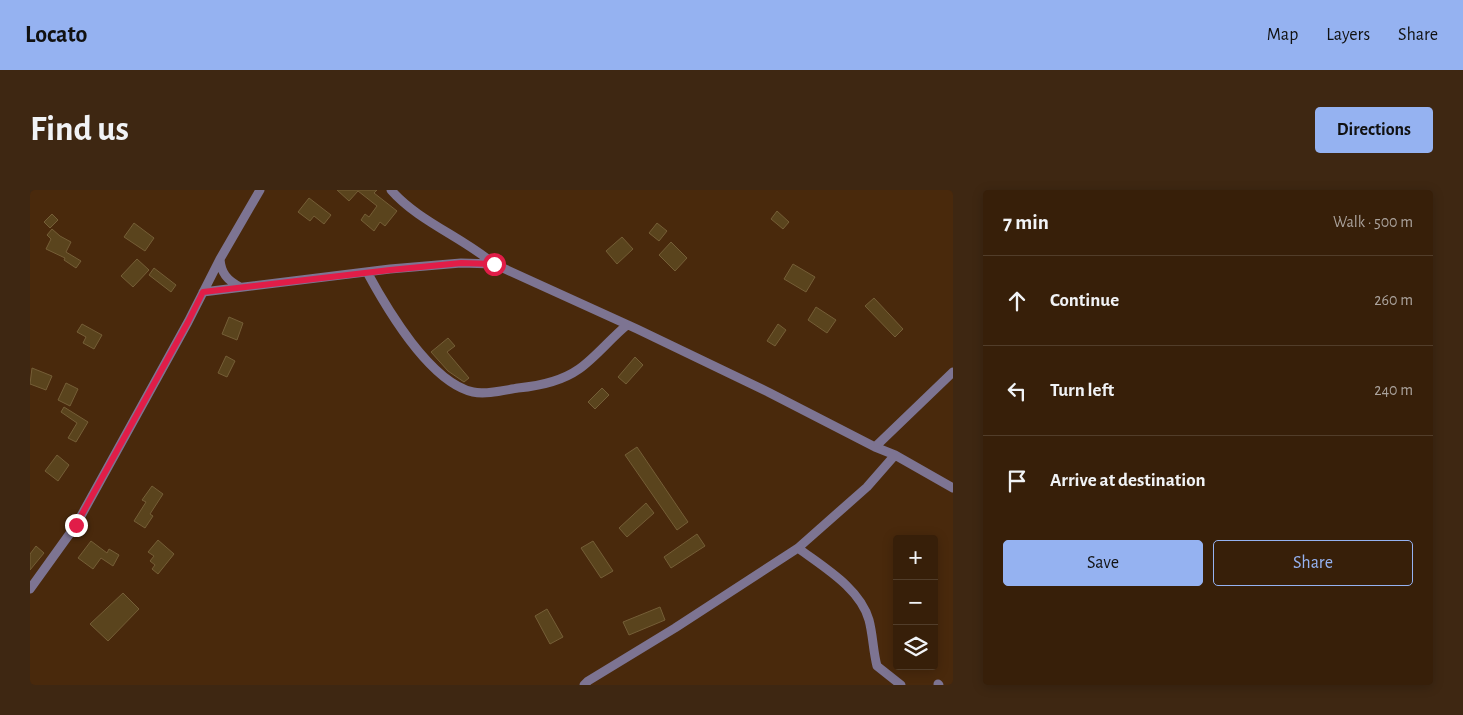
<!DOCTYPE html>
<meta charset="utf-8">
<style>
:root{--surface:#371f09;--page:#3e2712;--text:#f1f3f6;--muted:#aaa29c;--line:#513d2a;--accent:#95b2f1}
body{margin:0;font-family:"Alegreya Sans",sans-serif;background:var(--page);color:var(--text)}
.controls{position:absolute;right:15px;bottom:15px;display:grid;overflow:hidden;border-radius:5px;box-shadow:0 2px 12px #0003}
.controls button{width:45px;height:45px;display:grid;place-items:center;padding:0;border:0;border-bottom:1px solid var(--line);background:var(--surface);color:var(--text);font:25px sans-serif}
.stop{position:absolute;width:15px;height:15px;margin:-11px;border:4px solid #e11d48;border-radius:50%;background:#fff}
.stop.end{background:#e11d48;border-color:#fff;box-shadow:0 1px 5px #0008}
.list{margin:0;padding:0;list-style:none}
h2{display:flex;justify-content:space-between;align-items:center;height:65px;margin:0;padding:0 20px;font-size:21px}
h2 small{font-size:16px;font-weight:400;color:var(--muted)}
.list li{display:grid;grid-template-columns:32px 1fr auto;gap:15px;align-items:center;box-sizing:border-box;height:90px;padding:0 20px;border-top:1px solid var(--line)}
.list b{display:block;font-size:19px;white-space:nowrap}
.list em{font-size:16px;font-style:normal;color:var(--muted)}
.actions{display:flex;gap:10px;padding:15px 20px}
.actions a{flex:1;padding:11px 0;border:1px solid var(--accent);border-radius:5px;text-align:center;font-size:18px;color:var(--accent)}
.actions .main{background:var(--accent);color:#111}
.icon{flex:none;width:28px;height:28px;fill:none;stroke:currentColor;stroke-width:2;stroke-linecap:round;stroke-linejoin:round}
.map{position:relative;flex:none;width:923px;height:495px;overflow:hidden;border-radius:5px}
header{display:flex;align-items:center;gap:30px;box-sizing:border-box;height:70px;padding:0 25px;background:var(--accent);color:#111}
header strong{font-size:24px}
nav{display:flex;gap:28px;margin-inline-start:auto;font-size:18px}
.intro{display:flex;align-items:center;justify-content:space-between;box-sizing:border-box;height:120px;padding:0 30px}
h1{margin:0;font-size:35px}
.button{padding:12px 22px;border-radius:5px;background:var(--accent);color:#111;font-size:18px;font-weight:700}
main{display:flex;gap:30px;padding:0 30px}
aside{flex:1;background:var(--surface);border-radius:5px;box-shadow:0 2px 12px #0003}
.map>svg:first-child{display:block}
</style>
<header>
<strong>Locato</strong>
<nav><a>Map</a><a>Layers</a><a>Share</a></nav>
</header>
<div class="intro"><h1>Find us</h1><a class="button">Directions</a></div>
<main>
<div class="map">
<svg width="923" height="495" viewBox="0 0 923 495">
<rect width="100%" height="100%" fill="#49290c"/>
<path fill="#5a441d" stroke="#755e37" d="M307,0H347L344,3L367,21L355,36L350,32L344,41L331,30L335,24L339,27L347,16L328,1L319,11Z
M279,8L301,25L294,34L284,26L280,31L268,22Z
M747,21L759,32L753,39L741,29Z
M22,24L28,30L20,38L14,32Z
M104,33L124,48L115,61L94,47Z
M627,33L637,41L629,51L619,43Z
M22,39L30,46L41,52L36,62L51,71L46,78L34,70L35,68L16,59L21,49L17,45Z
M592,47L603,59L587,74L576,61Z
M641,52L657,68L645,81L629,65Z
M107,69L119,80L103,97L91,86Z
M763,74L785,87L776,102L754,89Z
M124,78L146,95L141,102L119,85Z
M844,108L873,139L865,147L835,116Z
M786,117L806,130L797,143L778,130Z
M199,127L213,133L207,150L192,144Z
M52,134L72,145L64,159L53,153L56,147L47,142Z
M748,134L756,140L745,156L737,151Z
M418,148L425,156L417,162L439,188L434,192L418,181L401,162Z
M196,166L205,171L197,187L188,183Z
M605,167L613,175L596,194L588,187Z
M2,178L22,186L16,200L0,194Z
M36,193L48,199L40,216L28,210Z
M572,198L579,205L565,219L558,212Z
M34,217L58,232L46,252L38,248L47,233L31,222Z
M607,257L658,332L647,340L595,265Z
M27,265L39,275L28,291L15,281Z
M122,296L133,304L120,324L123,326L115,338L104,331L116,312L112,310Z
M616,313L624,323L597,347L589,338Z
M667,344L675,356L641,378L634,367Z
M128,350L144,364L128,384L122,379L125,375L120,371L124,366L118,362Z
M61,351L77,363L79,359L89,365L83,376L71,368L63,379L48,368Z
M563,351L583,381L571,388L551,358Z
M6,356L14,363L0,380V364Z
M93,403L109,419L78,451L60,434Z
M630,417L635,430L599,445L593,432Z
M517,419L533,447L520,454L505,426Z"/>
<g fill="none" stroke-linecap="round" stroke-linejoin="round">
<path stroke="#7d7492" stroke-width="9" d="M361,0C388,31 432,47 464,74
M190,69C191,83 197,90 210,97
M337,82C357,119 400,192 443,202C456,205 475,200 488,198C509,196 532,191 549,179C565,168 581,148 597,135
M173,102L360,79L431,73L464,74L607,139L738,202L845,257L865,265L923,298
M845,257L923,182
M768,358C793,377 830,398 839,430C843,445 843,461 847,476L871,495
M0,399L46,335L158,132L190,69L230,0
M908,494L909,495
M554,495L558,491L645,438L768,358L837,297L865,265"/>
</g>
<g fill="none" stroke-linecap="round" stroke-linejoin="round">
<path stroke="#e11d48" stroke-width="6" d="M46,335L158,132L173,102L360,80L431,73L464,74"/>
</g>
</svg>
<div class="controls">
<button>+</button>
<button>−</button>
<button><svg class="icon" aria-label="layers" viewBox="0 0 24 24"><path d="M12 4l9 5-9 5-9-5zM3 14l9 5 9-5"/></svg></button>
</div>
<div class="stop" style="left:464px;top:74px"></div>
<div class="stop end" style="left:46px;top:335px"></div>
</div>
<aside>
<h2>7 min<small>Walk · 500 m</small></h2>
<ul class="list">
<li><svg class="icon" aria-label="ahead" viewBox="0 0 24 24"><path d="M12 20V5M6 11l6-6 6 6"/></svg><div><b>Continue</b></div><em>260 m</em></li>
<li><svg class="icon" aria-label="left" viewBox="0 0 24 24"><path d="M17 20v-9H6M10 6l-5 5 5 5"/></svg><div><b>Turn left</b></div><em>240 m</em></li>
<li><svg class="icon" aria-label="arrive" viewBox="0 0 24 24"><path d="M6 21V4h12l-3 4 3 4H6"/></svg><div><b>Arrive at destination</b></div></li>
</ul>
<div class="actions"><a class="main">Save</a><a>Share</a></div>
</aside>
</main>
